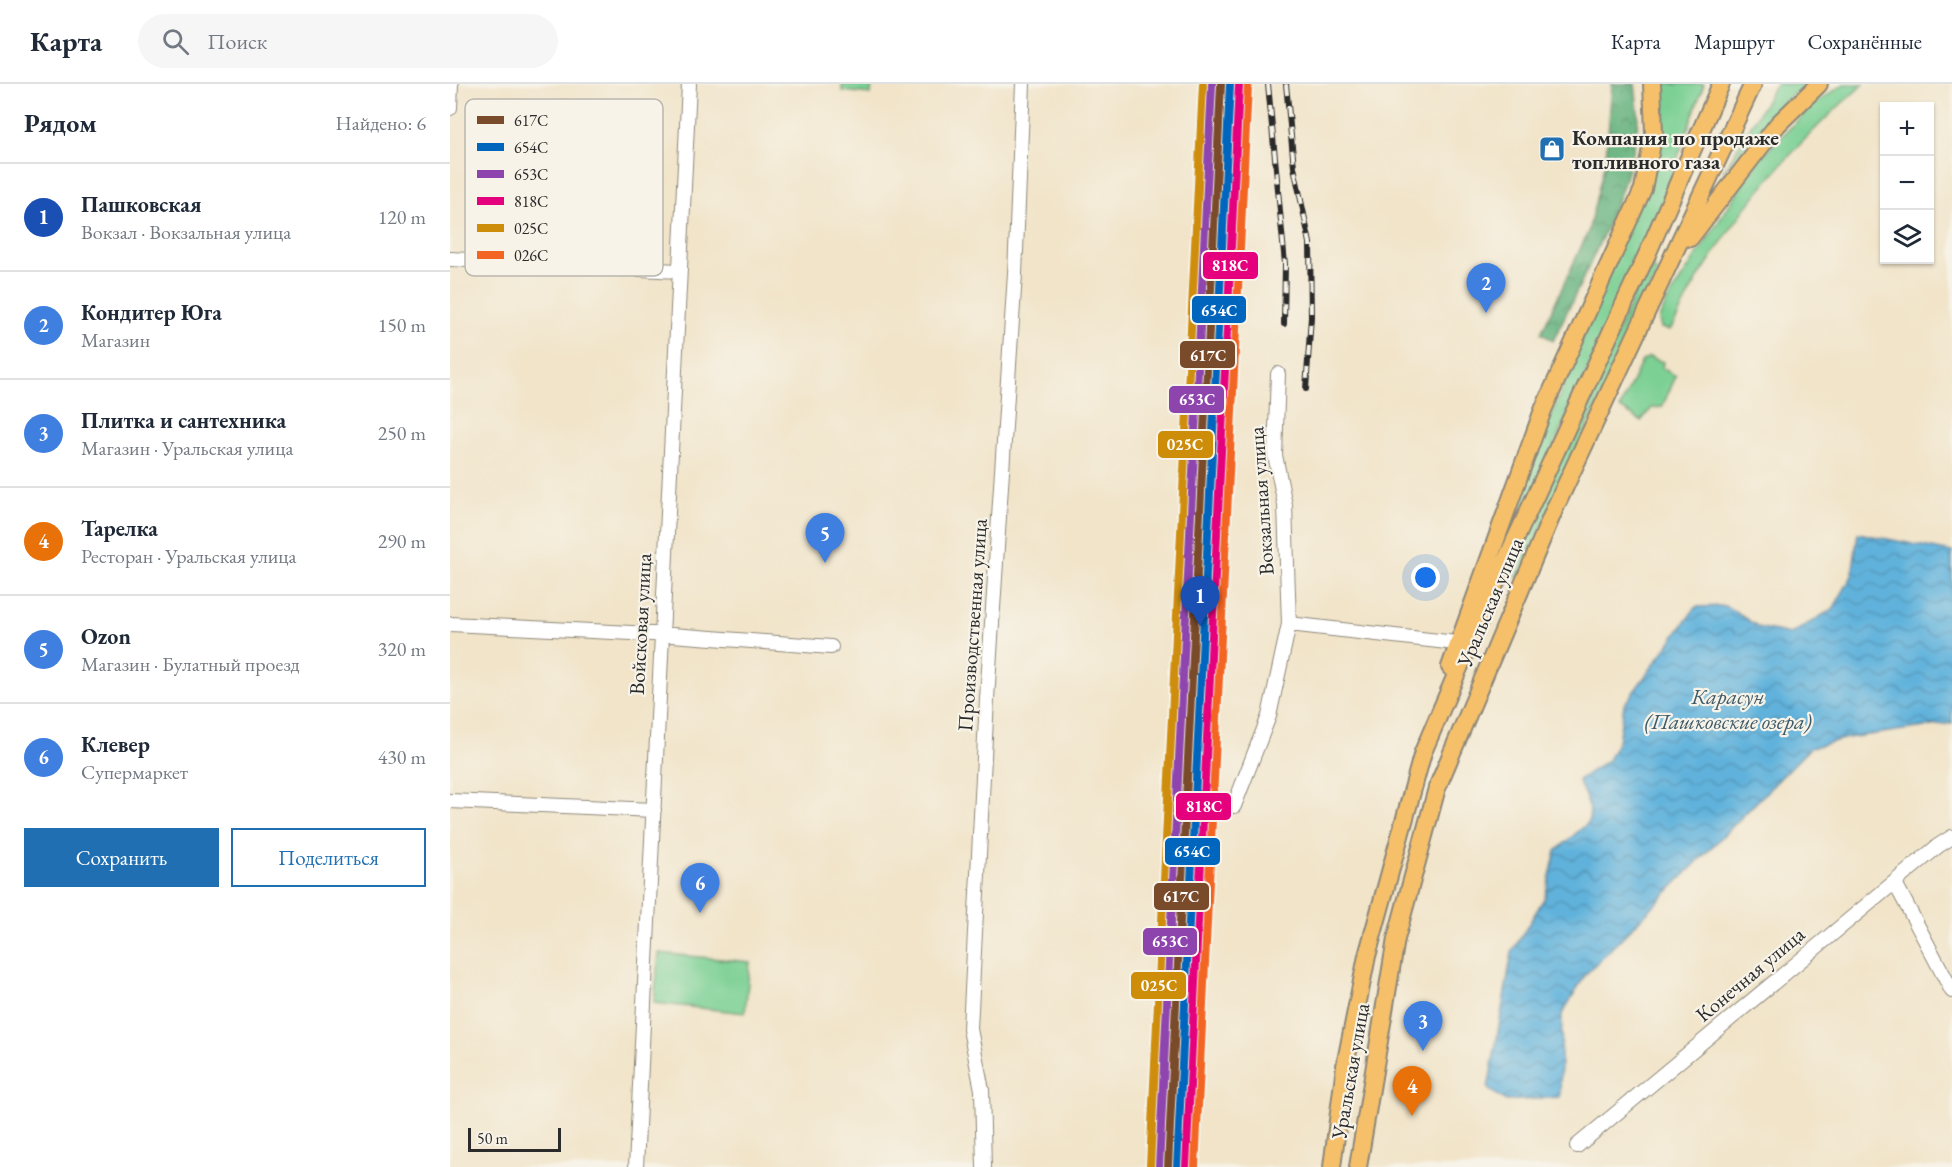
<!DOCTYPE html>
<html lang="ru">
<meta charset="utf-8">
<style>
:root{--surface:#fff;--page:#f6f6f7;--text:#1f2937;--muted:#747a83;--line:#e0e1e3;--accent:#1f6fb2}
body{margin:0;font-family:"EB Garamond",serif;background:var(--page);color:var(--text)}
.controls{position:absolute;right:18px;top:18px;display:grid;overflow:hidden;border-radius:0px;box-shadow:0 2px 4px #0004}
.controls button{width:54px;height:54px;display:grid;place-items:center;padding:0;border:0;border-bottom:2px solid var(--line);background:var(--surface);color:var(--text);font:30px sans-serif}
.scale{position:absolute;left:18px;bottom:15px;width:93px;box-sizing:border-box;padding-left:6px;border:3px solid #2b2b2b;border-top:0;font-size:16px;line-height:21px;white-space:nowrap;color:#2b2b2b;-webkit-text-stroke:4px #f7f3e8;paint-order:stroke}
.you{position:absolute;left:976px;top:494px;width:21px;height:21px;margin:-15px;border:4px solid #fff;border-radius:50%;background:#1a73e8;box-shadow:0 0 0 9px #1a73e833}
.badge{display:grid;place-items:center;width:39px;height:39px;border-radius:50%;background:var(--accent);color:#fff;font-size:20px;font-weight:700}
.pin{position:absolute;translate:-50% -50px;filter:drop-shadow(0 2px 3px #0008)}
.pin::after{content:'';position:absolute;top:32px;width:21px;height:18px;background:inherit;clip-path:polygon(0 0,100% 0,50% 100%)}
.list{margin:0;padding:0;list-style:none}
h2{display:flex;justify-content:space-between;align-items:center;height:78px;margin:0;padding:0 24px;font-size:26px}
h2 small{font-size:20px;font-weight:400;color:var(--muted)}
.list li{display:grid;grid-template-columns:39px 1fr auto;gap:18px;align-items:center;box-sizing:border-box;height:108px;padding:0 24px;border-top:2px solid var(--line)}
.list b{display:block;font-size:22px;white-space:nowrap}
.list p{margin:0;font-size:20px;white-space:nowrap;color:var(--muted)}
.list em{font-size:20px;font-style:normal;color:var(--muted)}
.actions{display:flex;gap:12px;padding:18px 24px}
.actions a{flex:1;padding:14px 0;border:2px solid var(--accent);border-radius:0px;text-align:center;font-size:21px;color:var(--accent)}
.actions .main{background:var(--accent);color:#fff}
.icon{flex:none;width:33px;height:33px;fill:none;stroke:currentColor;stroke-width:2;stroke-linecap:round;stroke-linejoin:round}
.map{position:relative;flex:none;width:1502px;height:1083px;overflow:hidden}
header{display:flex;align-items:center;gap:36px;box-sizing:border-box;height:84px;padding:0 30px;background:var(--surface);border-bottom:2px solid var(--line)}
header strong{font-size:28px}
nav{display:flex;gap:33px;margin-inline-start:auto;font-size:21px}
.search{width:420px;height:54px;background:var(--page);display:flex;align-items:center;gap:15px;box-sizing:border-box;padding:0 21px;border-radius:33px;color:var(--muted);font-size:22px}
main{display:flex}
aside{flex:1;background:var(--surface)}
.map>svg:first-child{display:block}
</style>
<header>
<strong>Карта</strong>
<div class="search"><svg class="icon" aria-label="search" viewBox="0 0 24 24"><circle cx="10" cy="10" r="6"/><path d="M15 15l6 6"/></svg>Поиск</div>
<nav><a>Карта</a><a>Маршрут</a><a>Сохранённые</a></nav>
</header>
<main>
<aside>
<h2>Рядом<small>Найдено: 6</small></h2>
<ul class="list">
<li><span class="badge" style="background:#1a4fb4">1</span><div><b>Пашковская</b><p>Вокзал · Вокзальная улица</p></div><em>120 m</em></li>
<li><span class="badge" style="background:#3f7fe0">2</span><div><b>Кондитер Юга</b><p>Магазин</p></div><em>150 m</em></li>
<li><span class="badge" style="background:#3f7fe0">3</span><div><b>Плитка и сантехника</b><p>Магазин · Уральская улица</p></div><em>250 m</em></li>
<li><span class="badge" style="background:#e8710a">4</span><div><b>Тарелка</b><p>Ресторан · Уральская улица</p></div><em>290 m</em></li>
<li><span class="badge" style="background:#3f7fe0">5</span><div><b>Ozon</b><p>Магазин · Булатный проезд</p></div><em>320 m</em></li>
<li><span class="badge" style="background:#3f7fe0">6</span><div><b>Клевер</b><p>Супермаркет</p></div><em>430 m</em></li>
</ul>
<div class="actions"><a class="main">Сохранить</a><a>Поделиться</a></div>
</aside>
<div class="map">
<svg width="1502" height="1083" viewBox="0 0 1502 1083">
<defs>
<pattern id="forest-crowns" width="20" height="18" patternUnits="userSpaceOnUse" patternTransform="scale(1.5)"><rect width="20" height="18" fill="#65b27e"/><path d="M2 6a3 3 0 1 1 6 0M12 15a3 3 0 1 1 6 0" fill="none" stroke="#539167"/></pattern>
<pattern id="water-waves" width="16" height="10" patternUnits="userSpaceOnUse" patternTransform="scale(1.5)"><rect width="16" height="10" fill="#61b2dc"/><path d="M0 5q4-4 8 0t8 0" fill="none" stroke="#5091b3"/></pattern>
</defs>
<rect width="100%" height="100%" fill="#f7f3e8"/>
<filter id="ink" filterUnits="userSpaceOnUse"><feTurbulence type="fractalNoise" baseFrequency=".0167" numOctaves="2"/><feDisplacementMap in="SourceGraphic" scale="12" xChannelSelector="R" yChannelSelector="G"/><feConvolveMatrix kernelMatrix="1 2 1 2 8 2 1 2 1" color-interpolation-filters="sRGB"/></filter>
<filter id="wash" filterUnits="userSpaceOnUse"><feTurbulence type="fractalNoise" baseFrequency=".008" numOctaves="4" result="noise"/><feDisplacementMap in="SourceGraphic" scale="24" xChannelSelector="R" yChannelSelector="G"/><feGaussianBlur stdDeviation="1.35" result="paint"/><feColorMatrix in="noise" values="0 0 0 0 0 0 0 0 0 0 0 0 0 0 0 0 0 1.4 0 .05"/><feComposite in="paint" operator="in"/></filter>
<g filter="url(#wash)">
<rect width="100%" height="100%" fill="#f1e4c9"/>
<path fill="#7cd094" stroke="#547e60" stroke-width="1.5" d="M392,0H422L421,10L392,7Z
M1214,0H1254L1205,137L1064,450L1047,469L1211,56Z
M1326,0H1356L1334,18L1273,88Z
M1394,0H1414C1357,48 1303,108 1263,171C1254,185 1244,199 1237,214C1231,225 1227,236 1220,246L1211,244L1209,235L1217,217L1309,75L1363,21Z
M1200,175L1207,190L1069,493L1059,490Z
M1199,273L1213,278L1212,284L1226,292L1212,323L1202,324L1191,337L1170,324L1192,277Z
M209,869L300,878L295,929L204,919Z"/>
<path fill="url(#forest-crowns)" stroke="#486e54" stroke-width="1.5" d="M1162,0H1185C1186,11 1188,22 1188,32C1187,96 1130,198 1103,257L1091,249L1138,148L1156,74Z"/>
<path fill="url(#water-waves)" stroke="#466e84" stroke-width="1.5" d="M1408,449L1502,468V639L1397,654L1360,664L1135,891L1112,930L1110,1013L1056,1017L1038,1005L1062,868L1095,813L1106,767L1139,738L1140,724L1128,696L1158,676L1168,657L1174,621L1246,523L1276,522L1310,544L1341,550L1383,525L1402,492Z"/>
</g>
<g filter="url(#ink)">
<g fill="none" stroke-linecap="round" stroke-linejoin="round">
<defs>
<path id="minor" d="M0,24L1,0
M0,175L228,187
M828,290L825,371L835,421L839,540L1006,559
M0,540L222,551L381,563
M0,717L204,726
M784,722L819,632L839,540
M1445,799L1502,907
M1127,1062L1488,762L1502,753
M186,1083L239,0
M534,1083L532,1006L520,945L537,615L565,190L573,0"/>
<path id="major" d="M1240,154L1328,40L1369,0
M1000,583L1093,326L1193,105L1204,49L1202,0
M882,1083L895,982L917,872L973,668L1048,493L1199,166L1271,0
M908,1083L946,855L987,704L1105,424L1303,0"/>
</defs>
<use href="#minor" stroke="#8e887a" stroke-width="16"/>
<use href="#major" stroke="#8e887a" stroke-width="20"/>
<use href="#minor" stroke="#fff" stroke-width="14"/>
<use href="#major" stroke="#f6c06b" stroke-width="16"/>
<defs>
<path id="rail" d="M818,0L835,180L834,240
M836,0L844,83L860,159L861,233L856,305"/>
</defs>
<use href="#rail" stroke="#2b2b2b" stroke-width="6"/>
<use href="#rail" stroke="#f7f3e8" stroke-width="4" stroke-dasharray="11" stroke-linecap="butt"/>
<defs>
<path id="rail-1" d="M718,1083L771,0"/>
<path id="rail-2" d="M727,1083L780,0"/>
<path id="rail-3" d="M709,1083L762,0"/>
<path id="rail-4" d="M736,1083L789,1"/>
<path id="rail-5" d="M700,1082L753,0"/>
<path id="rail-6" d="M745,1083L798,1"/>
</defs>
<use href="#rail-1" stroke="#f7f3e8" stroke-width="12"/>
<use href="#rail-2" stroke="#f7f3e8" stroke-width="12"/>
<use href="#rail-3" stroke="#f7f3e8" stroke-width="12"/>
<use href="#rail-4" stroke="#f7f3e8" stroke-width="12"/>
<use href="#rail-5" stroke="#f7f3e8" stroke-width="12"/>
<use href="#rail-6" stroke="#f7f3e8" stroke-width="12"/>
<use href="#rail-1" stroke="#7a4b2a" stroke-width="8"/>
<use href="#rail-2" stroke="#0065bd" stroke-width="8"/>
<use href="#rail-3" stroke="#8e44ad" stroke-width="8"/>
<use href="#rail-4" stroke="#e5007d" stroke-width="8"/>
<use href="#rail-5" stroke="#ce8d09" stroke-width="8"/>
<use href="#rail-6" stroke="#f26522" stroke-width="8"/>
</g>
</g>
<defs>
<symbol id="shop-square" viewBox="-11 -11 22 22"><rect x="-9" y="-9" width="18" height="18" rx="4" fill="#1f6fb2" stroke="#f7f3e8"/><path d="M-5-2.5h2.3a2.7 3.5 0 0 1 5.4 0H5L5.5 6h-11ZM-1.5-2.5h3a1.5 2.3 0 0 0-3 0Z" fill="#fff"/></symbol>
</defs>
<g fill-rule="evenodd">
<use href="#shop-square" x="1087" y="50" width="30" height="30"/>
</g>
<g text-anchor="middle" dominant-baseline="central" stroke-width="4.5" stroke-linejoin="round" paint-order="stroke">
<g font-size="21" font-weight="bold" fill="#2b2b2b" stroke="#f7f3e8" text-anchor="start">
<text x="1122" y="53">Компания по продаже<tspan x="1122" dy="24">топливного газа</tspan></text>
</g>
<g font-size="21" fill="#2b2b2b" stroke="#f7f3e8">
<text transform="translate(811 417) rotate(-94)">Вокзальная улица</text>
<text transform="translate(1040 518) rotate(-67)">Уральская улица</text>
<text transform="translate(190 540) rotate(-87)">Войсковая улица</text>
<text transform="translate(522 541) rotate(-86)">Производственная улица</text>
<text transform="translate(1300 890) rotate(-40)">Конечная улица</text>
<text transform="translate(900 987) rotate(-80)">Уральская улица</text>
</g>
<g font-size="22" font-style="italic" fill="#3e5a69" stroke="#f7f3e8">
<text x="1278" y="612">Карасун<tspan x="1278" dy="25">(Пашковские озера)</tspan></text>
</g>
</g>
<rect x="15" y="15" width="198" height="177" rx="9" fill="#f7f3e8" stroke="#bab7af" stroke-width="1.5"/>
<rect x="27" y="32" width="27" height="8" fill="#7a4b2a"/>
<rect x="27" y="59" width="27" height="8" fill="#0065bd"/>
<rect x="27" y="86" width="27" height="8" fill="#8e44ad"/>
<rect x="27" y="113" width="27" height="8" fill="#e5007d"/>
<rect x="27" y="140" width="27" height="8" fill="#ce8d09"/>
<rect x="27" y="167" width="27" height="8" fill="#f26522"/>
<g font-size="16" fill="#2b2b2b">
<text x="64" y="42">617C</text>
<text x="64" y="69">654С</text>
<text x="64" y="96">653С</text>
<text x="64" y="123">818С</text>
<text x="64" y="150">025С</text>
<text x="64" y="177">026С</text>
</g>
<g stroke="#f7f3e8" stroke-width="2">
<rect x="752" y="167" width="57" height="29" rx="6" fill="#e5007d"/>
<rect x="741" y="211" width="56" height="29" rx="6" fill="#0065bd"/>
<rect x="729" y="256" width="57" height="29" rx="6" fill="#7a4b2a"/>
<rect x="718" y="301" width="57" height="29" rx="6" fill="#8e44ad"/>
<rect x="707" y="346" width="57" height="29" rx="6" fill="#ce8d09"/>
<rect x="725" y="708" width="57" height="29" rx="6" fill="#e5007d"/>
<rect x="714" y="753" width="57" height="29" rx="6" fill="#0065bd"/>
<rect x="703" y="798" width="57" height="29" rx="6" fill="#7a4b2a"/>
<rect x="692" y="843" width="56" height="29" rx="6" fill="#8e44ad"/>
<rect x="680" y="887" width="57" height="29" rx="6" fill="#ce8d09"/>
</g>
<g font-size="16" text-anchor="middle" font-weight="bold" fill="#fff">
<text x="780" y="187">818С</text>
<text x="769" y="232">654С</text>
<text x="758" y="277">617C</text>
<text x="747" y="321">653С</text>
<text x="735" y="366">025С</text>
<text x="754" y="728">818С</text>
<text x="742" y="773">654С</text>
<text x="731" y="818">617C</text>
<text x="720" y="863">653С</text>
<text x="709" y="907">025С</text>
</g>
</svg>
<div class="controls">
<button>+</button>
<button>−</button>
<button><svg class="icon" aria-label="layers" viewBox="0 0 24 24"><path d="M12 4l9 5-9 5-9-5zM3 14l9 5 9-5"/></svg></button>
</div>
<div class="scale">50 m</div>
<div class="you"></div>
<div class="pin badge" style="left:750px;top:542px;background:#1a4fb4">1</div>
<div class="pin badge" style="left:1036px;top:229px;background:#3f7fe0">2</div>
<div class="pin badge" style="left:973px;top:967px;background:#3f7fe0">3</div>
<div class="pin badge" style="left:962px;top:1032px;background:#e8710a">4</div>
<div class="pin badge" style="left:375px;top:479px;background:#3f7fe0">5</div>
<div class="pin badge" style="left:250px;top:829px;background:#3f7fe0">6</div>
</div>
</main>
